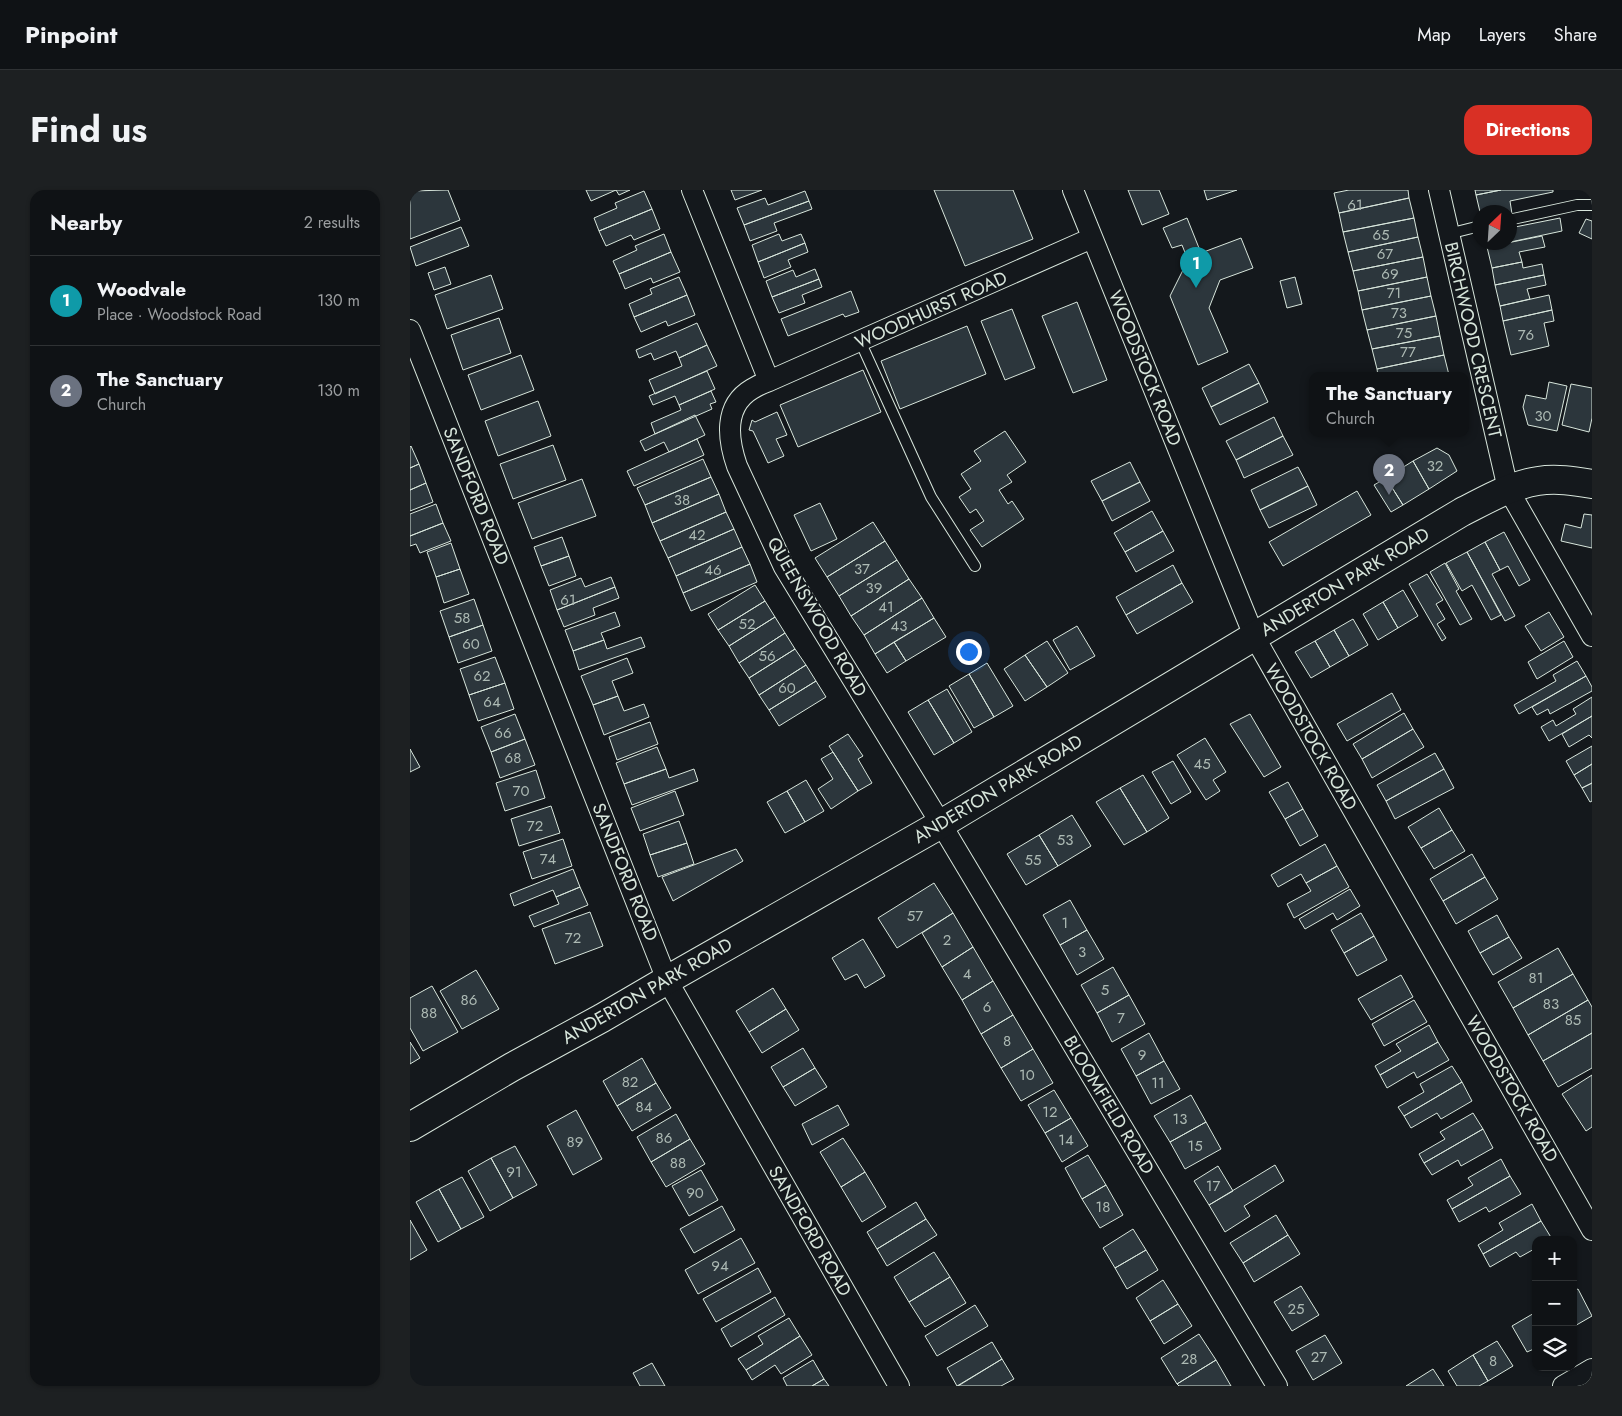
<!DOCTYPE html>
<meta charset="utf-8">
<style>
:root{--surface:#0f1215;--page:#1d2022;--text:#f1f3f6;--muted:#9b9ea0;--line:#2f3234;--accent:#d93025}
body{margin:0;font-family:Jost,sans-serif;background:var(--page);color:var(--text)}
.controls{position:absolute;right:15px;bottom:15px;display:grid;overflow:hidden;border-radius:10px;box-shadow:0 1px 4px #0004}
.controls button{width:45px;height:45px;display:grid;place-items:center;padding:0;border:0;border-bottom:1px solid var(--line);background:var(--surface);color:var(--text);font:25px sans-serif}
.compass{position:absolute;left:1062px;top:15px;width:45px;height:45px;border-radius:50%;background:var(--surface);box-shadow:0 1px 4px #0004;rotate:25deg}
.you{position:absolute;left:558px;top:461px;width:18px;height:18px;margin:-12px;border:4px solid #fff;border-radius:50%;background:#1a73e8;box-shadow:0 0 0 8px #1a73e833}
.badge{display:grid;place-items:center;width:32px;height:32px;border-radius:50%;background:var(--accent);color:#fff;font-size:16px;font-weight:700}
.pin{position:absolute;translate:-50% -41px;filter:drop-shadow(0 1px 2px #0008)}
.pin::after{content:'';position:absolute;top:26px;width:18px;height:15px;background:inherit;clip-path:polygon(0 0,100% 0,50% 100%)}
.popup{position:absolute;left:899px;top:182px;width:160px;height:65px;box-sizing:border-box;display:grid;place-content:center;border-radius:10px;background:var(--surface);filter:drop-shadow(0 1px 4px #0005);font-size:16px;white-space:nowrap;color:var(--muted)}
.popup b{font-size:19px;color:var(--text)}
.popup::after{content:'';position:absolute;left:50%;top:100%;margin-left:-10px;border:10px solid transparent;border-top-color:var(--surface)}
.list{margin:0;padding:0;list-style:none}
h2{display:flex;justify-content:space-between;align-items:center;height:65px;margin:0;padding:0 20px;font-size:21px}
h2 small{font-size:16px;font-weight:400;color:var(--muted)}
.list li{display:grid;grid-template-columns:32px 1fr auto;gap:15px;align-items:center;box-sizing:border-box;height:90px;padding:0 20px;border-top:1px solid var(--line)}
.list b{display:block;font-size:19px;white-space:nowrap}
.list p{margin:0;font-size:16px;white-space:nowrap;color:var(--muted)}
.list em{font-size:16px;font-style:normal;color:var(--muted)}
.icon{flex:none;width:28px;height:28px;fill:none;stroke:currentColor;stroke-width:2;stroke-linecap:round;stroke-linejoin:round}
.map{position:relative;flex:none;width:1182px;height:1196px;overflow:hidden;border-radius:15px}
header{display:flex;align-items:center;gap:30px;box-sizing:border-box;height:70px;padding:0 25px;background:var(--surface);border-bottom:1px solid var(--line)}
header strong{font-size:24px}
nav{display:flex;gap:28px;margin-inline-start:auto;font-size:18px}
.intro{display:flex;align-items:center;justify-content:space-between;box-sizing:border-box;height:120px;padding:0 30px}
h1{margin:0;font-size:35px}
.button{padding:12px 22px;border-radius:15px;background:var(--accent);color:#fff;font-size:18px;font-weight:700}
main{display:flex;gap:30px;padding:0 30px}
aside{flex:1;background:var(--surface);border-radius:15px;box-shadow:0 1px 4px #0004}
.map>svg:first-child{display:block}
</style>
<header>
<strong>Pinpoint</strong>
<nav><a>Map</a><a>Layers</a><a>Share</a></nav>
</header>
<div class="intro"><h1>Find us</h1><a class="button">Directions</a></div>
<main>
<aside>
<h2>Nearby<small>2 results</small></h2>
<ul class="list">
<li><span class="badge" style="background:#0f9aa8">1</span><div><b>Woodvale</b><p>Place · Woodstock Road</p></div><em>130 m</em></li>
<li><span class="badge" style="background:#6b7280">2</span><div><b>The Sanctuary</b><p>Church</p></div><em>130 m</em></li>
</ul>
</aside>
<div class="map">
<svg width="1182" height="1196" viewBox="0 0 1182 1196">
<rect width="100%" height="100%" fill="#14181c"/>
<path fill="#2c363c" stroke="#d8e6dc" d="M38,0L50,30L0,49V1Z
M176,0H220L209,5L206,0L181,11Z
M321,0H352L325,10Z
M524,0H603L623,49L555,76Z
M718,0H749L759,24L732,35Z
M794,0H827L797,10Z
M939,0H998L999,8L929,23L924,3Z
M1065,0H1091L1066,5Z
M1091,0H1143V2L1100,11L1102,24L1070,22L1066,5Z
M234,1L242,19L189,41L184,28L207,18L205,13Z
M395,1L399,11L334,35L327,18L355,8L358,15Z
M999,8L1004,28L933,42L929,23Z
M399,11L402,19L364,33L367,41L340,51L334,35Z
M242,19L250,39L224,50L221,45L196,56L189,41Z
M1100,24H1102L1105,37L1150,28L1152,41L1077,57L1076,52H1100Z
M777,28L791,63L831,48L843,78L810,90L799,118L818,162L788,175L760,106L778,70L772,55L762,58L753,38Z
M1004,28L1008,47L938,62L933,42Z
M1176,29L1182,31V49L1169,43Z
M51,37L59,56L6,76L0,57Z
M254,44L261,62L209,84L203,71L227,60L225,56Z
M369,44L372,51L391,44L395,53L348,72L342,55Z
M1132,46L1135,57L1109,62L1112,72L1082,78L1077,57Z
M1008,47L1013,67L943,81L938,62Z
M395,53L398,62L378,70L381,77L354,88L348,72Z
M261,62L270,82L243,93L241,88L215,99L209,84Z
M1013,67L1017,87L948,101L943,81Z
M1112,72L1113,78L1132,74L1134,85L1085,95L1082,78Z
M35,77L41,94L24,100L18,83Z
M405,79L409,89L362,107L356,91L383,80L386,87Z
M81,85L93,119L37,139L25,105Z
M1134,85L1136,95L1117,99L1120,109L1090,116L1085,95Z
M269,87L277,105L224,127L219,114L242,104L240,99Z
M885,87L892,114L877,118L870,91Z
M1017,87L1021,106L952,120L948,101Z
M409,89L412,97L392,105L395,113L369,123L362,107Z
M441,101L449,122L435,127L433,124L378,146L371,129Z
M277,105L285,125L258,136L256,131L231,142L224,127Z
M1139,105L1142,120L1093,131L1090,116Z
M1021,106L1026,126L957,140L952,120Z
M667,112L697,190L663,203L632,126Z
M602,119L625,178L595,190L571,131Z
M1142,120L1144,131L1134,133L1139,156L1101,165L1093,131Z
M1026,126L1030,146L962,159L957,140Z
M89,128L101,163L53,180L41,145Z
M287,133L297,155L269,168L266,161L244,170L241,163L229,168L226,160Z
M557,136L576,184L490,219L471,171Z
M1030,146L1034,165L967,179L962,159Z
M297,155L307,176L245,204L239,190L272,176L269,168Z
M111,165L124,200L71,220L58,185Z
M1034,165L1039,185L1031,186H968L967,179Z
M839,174L849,193L801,217L792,198Z
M453,180L471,222L388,257L370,215Z
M297,181L305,199L269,215L265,206L243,215L239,206Z
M1139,192L1157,196L1147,241L1118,235L1113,217L1116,205L1136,209Z
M849,193L858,212L810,235L801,217Z
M1161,194L1182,198V228L1179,242L1152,235Z
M301,201L306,212L300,214L302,219L245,244L241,233L271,220L269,215Z
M128,211L141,246L88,266L75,231Z
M367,222L377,245L366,249L374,266L358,273L343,241L339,240L342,230L345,232Z
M285,225L295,245L259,262L254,252L235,261L230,251Z
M864,227L873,246L826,270L816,251Z
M595,241L616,272L597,285L602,292L589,300L598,314L602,311L614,329L572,357L560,340L574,331L566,319L560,323L549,307L561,299L551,284L571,271L564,261Z
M873,246L883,265L834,288L826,270Z
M287,249L294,265L224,296L217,281Z
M143,255L156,290L103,309L90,274Z
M1,256L9,274L0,278V257Z
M1027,258L1039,265L1047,281L1019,299L1003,271Z
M293,269L301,287L235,315L227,298Z
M1003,271L1019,299L993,315L976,288Z
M720,272L730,292L692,311L681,291Z
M9,274L16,293L0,300V278Z
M888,277L898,296L850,320L841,300Z
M301,287L309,304L242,333L235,315Z
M976,288L993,315L981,322L964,295Z
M172,289L186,326L122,349L108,313Z
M730,292L740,311L702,331L692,311Z
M16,293L23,312L0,321V300Z
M898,296L907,315L859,338L850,320Z
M947,301L961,325L873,376L859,352Z
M309,304L316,322L250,351L242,333Z
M410,313L427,349L401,361L384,325Z
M26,314L33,333L0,346V324Z
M742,321L753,341L715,362L704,343Z
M316,322L324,339L258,368L250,351Z
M1174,324L1182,325V358L1151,351L1155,334L1171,338Z
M463,332L475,351L417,387L405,368Z
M33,333L41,351L10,363L6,354L0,356V346Z
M324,339L332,357L266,386L258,368Z
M753,341L764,361L726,382L715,362Z
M1094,342L1120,390L1109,396L1098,376L1090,380L1075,352Z
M152,347L159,366L131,376L124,357Z
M475,351L487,370L429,406L417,387Z
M1075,352L1090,380L1082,384L1105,426L1095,431L1057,362Z
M41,353L50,379L26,387L17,362Z
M332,357L340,374L273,403L266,386Z
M1057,362L1091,425L1081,430L1062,395L1052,401L1036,373Z
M159,366L166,386L139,396L131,376Z
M487,370L499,389L441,426L429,406Z
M1035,373L1049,399L1046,401L1062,429L1050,435L1020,382Z
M340,374L347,392L281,421L273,403Z
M763,375L772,393L716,425L706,407Z
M50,379L59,404L34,413L26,387Z
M1017,384L1033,410L1026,414L1035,429L1027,434L1036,448L1032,451L999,394Z
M201,387L205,397L147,420L140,400L171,388L175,397Z
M499,389L512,408L454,445L441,426Z
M772,393L783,412L727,444L716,425Z
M345,395L355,411L308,440L298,424Z
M205,397L209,408L183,418L185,425L154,437L147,420Z
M993,400L1008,426L988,438L973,412Z
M512,408L524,428L465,464L454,445Z
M64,409L73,435L39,447L30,421Z
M355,411L365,427L319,456L308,440Z
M973,412L988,438L968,450L953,424Z
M205,422L210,436L191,443L194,450L163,461L155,440Z
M1139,422L1154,447L1131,461L1115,436Z
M365,427L375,443L329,473L319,456Z
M524,428L536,447L496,471L484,452Z
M943,429L958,455L939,466L924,440Z
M73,435L82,461L48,473L39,447Z
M667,436L685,466L660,480L643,450Z
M924,440L939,466L920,477L905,451Z
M375,443L385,459L339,488L329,473Z
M231,447L235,457L169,480L163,461L194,450L197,459Z
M637,451L658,483L637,497L615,465Z
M905,451L920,477L901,488L885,462Z
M1154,451L1163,467L1127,489L1118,472Z
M484,452L496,471L477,483L465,464Z
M385,459L396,475L349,505L339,488Z
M615,465L637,497L615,511L594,479Z
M85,467L95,493L59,505L50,479Z
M217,468L223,483L202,491L208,506L183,515L171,486Z
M1167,471L1176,486L1109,524L1104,515L1146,491L1143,485Z
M577,473L603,516L584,527L559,484Z
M396,475L406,491L359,520L349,505Z
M559,484L584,527L564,538L539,496Z
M1176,486L1182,497V501L1140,524L1138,519L1127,525L1122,517Z
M406,491L416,507L369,536L359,520Z
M95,493L104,519L68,531L59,505Z
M537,499L562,542L544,553L518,510Z
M982,503L991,520L937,551L927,534Z
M208,506L214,521L234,514L239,527L194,545L183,515Z
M1182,507V526L1139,551L1131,537L1143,530L1146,536L1166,524L1163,519Z
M518,510L544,553L524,565L498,522Z
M994,523L1003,539L952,569L943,554Z
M105,524L115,549L81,562L71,537Z
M840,524L871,577L854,587L820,534Z
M1182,526V548L1179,545L1159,557L1152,544Z
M240,532L248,554L207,570L199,547Z
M1003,539L1014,557L962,588L952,569Z
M438,544L453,566L448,569L462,593L448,601L419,556Z
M795,548L816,582L803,590L810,601L796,610L767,565Z
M115,549L125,575L90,588L81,562Z
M1182,556V574L1164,585L1156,571Z
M247,557L256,579L214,594L206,573Z
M0,559L10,577L0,582Z
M423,562L448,601L421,619L408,599L423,589L411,569Z
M1025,563L1034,579L976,611L967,595Z
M763,571L781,602L761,614L742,582Z
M1182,574V593L1172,598L1164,585Z
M256,579L259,588L284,579L288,591L222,615L214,594Z
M1034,579L1044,598L985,629L976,611Z
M126,580L135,608L95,621L86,593Z
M733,585L759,628L737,642L710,598Z
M396,590L414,621L395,632L377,601Z
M878,592L893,619L875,629L859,602Z
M1182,593V611L1180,612L1172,598Z
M710,598L737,642L714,655L686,612Z
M265,601L274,625L230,641L221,618Z
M377,601L395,632L375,643L357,612Z
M141,616L150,643L109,656L101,629Z
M1029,618L1042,640L1011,658L998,637Z
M893,619L908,646L890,656L875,629Z
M662,625L681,656L648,676L629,645Z
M269,631L277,653L240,665L233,644Z
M1042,640L1055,661L1024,679L1011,658Z
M629,645L648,676L616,695L597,664Z
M153,649L162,676L122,689L113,662Z
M277,653L284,674L248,687L240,665Z
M915,654L927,676L896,693L891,684L868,697L861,685Z
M326,659L333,671L263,711L252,687Z
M1062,664L1075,687L1033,711L1020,689Z
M927,676L939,697L884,728L877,714L901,701L896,693Z
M163,679L170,697L146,707L143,700L104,716L100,704Z
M1075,687L1088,709L1046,734L1033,711Z
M524,693L543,723L487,758L468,728Z
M170,697L178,715L124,737L119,726L149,714L146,707Z
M940,699L950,716L927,730L923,723L895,739L889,729Z
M660,710L677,740L650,755L633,725Z
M180,722L193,756L145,774L132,739Z
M543,723L563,757L532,777L512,743Z
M951,723L964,746L934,763L921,740Z
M1087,725L1099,747L1070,763L1058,741Z
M677,740L694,769L667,785L650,755Z
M964,746L977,770L947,786L934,763Z
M1099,747L1112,768L1083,785L1070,763Z
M453,749L475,786L455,798L447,784L435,790L422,768Z
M563,757L583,791L552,810L532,777Z
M1148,758L1163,784L1103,818L1088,792Z
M703,777L719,805L687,823L671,795Z
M66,780L89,819L52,839L30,801Z
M1163,784L1178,810L1118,845L1103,818Z
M991,785L1003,807L961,830L948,809Z
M583,791L603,825L571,844L552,810Z
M22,796L48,842L13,861L0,838V808Z
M363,798L376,819L339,842L326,821Z
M719,805L735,834L702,852L687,823Z
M1004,810L1017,832L974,856L962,834Z
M1178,810L1182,817V843L1133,871L1118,845Z
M376,819L389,840L352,863L339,842Z
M603,825L623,859L591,878L571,844Z
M1019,835L1028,852L970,885L965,876L991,861L986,854Z
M739,843L754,871L726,886L711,859Z
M1182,843V878L1148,897L1133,871Z
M0,852L10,868L0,874Z
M1028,852L1039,870L1007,888L1004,882L977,898L970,885Z
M393,858L405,878L373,897L361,877Z
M623,859L643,893L611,911L591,878Z
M232,868L246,893L207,916L193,891Z
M754,871L770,899L741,914L726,886Z
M1042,876L1052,892L994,926L988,917L1014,902L1010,894Z
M405,878L417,897L385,916L373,897Z
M1182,885V937L1176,941L1152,904Z
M1052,892L1062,911L1031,929L1027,923L1001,938L994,926Z
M246,893L261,918L222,941L207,916Z
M644,900L661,928L635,943L618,915Z
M781,905L796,932L760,952L744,926Z
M428,915L439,935L402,955L392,934Z
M166,920L192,969L163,985L137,936Z
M1063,923L1073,939L1014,973L1009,964L1035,949L1030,942Z
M266,924L280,949L241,972L227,947Z
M661,928L678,956L652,972L635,943Z
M796,932L811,959L775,979L760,952Z
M1073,939L1083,958L1051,976L1048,970L1022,985L1014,973Z
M433,948L455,982L431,997L410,962Z
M280,949L295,974L256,997L241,972Z
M105,956L127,995L103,1008L81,968Z
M678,965L696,995L672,1009L655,978Z
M81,968L103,1008L80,1021L58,981Z
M1091,969L1100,986L1042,1019L1037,1010L1063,995L1058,988Z
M865,975L874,991L834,1016L840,1026L815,1042L799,1015Z
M808,976L823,1001L799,1015L784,991Z
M291,980L308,1010L279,1026L262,996Z
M455,982L476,1017L452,1032L431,997Z
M1100,986L1111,1004L1079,1022L1076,1017L1049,1032L1042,1019Z
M52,987L74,1027L51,1039L29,999Z
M696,995L713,1025L690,1038L672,1009Z
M29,999L51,1039L28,1052L6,1012Z
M506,1012L516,1029L467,1059L457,1042Z
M1122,1014L1131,1031L1073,1064L1068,1055L1093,1040L1089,1033Z
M312,1016L325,1040L284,1063L270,1039Z
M866,1025L878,1045L833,1073L820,1053Z
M516,1029L527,1045L477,1076L467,1059Z
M0,1030L17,1060L0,1070Z
M1131,1031L1142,1049L1126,1050V1058L1110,1067L1106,1062L1080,1077L1073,1064Z
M723,1039L736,1060L705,1078L693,1058Z
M878,1045L890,1064L844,1092L833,1073Z
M331,1048L345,1073L288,1104L275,1080Z
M736,1060L748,1080L717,1099L705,1078Z
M524,1062L540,1087L499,1112L484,1087Z
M348,1078L361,1102L306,1132L293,1109Z
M540,1087L556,1113L515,1137L499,1112Z
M753,1090L768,1114L740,1131L726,1108Z
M891,1096L909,1125L882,1141L864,1112Z
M1168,1099L1182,1126L1163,1137V1101Z
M365,1107L375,1125L321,1157L311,1139Z
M768,1114L782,1136L754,1154L740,1131Z
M565,1115L578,1136L527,1166L515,1146Z
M1126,1122V1158L1117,1162L1102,1136Z
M379,1128L390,1146L336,1180L328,1169L353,1154L348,1146Z
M789,1144L806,1170L767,1194L751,1168Z
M915,1145L932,1173L903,1190L886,1161Z
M390,1146L402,1165L371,1184L365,1175L342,1190L336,1180Z
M1087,1151L1103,1176L1078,1191L1063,1165Z
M582,1152L592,1169L547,1196L537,1178Z
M1063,1165L1078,1191L1069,1196H1047L1038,1181Z
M592,1169L604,1189L591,1196H548Z
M403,1170L414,1189L402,1196H377L373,1188Z
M806,1170L821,1196H769L767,1194Z
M242,1173L255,1196H230L223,1183Z
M1023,1179L1034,1196H996Z
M414,1189L419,1196H402Z"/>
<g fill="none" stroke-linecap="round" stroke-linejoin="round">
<defs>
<path id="lane" d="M1103,29L1167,15H1182
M1038,44L1070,36
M450,151L521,307L565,376"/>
<path id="street" d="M282,0L359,191C353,193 347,196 342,199C313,216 318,250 327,276L374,377L531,634L867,1196
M663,0L844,446L1182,1040
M1029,0L1098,299L1182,446
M0,140L257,790L489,1196
M359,191L682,48
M1153,1196L1182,1179"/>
<path id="secondary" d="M0,937L102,877L192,828L257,790L531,634L1052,322C1076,310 1101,295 1128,291C1146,288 1164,291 1182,294"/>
</defs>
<use href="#lane" stroke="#d8e6dc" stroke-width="12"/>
<use href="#street" stroke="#d8e6dc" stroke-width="22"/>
<use href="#secondary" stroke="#d8e6dc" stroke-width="30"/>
<use href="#lane" stroke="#14181c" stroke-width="10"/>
<use href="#street" stroke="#14181c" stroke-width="20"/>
<use href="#secondary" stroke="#14181c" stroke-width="28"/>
</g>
<g text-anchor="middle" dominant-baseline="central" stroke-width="4" stroke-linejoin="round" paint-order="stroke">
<g font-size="15" fill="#adbab4">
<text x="945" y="15">61</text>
<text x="971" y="45">65</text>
<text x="975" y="64">67</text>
<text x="980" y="84">69</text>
<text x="984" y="103">71</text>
<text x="989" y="123">73</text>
<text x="994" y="143">75</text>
<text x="1116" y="145">76</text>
<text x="998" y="162">77</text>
<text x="1133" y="226">30</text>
<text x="1025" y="276">32</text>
<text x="272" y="310">38</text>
<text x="287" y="345">42</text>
<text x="452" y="379">37</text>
<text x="303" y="380">46</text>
<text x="464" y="398">39</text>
<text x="158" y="410">61</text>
<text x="476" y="417">41</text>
<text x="52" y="428">58</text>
<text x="337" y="434">52</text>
<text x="489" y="436">43</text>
<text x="61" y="454">60</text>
<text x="357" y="466">56</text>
<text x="72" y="486">62</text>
<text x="377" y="498">60</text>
<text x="82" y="512">64</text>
<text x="93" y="543">66</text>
<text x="103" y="568">68</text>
<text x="792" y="574">45</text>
<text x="111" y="601">70</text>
<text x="125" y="636">72</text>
<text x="655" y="650">53</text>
<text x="138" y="669">74</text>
<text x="623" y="670">55</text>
<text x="505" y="726">57</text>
<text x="655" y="733">1</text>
<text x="163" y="748">72</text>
<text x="537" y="750">2</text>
<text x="672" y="762">3</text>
<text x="557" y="784">4</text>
<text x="1126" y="788">81</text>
<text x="695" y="800">5</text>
<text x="59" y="810">86</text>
<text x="1141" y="814">83</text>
<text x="577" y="817">6</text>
<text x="19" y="823">88</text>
<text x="711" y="828">7</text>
<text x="1163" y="830">85</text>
<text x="597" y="851">8</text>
<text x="732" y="865">9</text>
<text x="617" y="885">10</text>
<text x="220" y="892">82</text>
<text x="748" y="893">11</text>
<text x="234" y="917">84</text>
<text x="640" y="922">12</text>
<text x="770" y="929">13</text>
<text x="254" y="948">86</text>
<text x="656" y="950">14</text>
<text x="165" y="952">89</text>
<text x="785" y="956">15</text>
<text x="268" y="973">88</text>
<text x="104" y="982">91</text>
<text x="803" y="996">17</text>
<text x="285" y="1003">90</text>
<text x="693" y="1017">18</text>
<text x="310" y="1076">94</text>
<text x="886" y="1119">25</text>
<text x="909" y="1167">27</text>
<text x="779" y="1169">28</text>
<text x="1083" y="1171">8</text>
</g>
<g font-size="18" fill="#d8e6dc" stroke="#14181c">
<text transform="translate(521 120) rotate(-24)">WOODHURST ROAD</text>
<text transform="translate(1063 150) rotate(77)">BIRCHWOOD CRESCENT</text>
<text transform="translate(735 178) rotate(68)">WOODSTOCK ROAD</text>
<text transform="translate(66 306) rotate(68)">SANDFORD ROAD</text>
<text transform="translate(935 392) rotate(-31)">ANDERTON PARK ROAD</text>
<text transform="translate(407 427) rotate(60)">QUEENSWOOD ROAD</text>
<text transform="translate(901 547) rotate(60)">WOODSTOCK ROAD</text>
<text transform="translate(588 599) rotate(-31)">ANDERTON PARK ROAD</text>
<text transform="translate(215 682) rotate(68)">SANDFORD ROAD</text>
<text transform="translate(237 801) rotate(-30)">ANDERTON PARK ROAD</text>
<text transform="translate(1102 899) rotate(60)">WOODSTOCK ROAD</text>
<text transform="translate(699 915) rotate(59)">BLOOMFIELD ROAD</text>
<text transform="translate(400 1041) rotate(60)">SANDFORD ROAD</text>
</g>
</g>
</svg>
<div class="controls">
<button>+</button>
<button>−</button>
<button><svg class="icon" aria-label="layers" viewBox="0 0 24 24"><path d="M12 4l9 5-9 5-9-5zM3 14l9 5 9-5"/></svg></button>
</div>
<svg class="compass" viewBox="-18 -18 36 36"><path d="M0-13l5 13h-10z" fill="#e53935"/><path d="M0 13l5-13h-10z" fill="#9b9ea0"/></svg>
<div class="you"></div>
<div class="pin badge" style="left:786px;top:98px;background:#0f9aa8">1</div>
<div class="pin badge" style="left:979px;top:305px;background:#6b7280">2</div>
<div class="popup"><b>The Sanctuary</b>Church</div>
</div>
</main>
